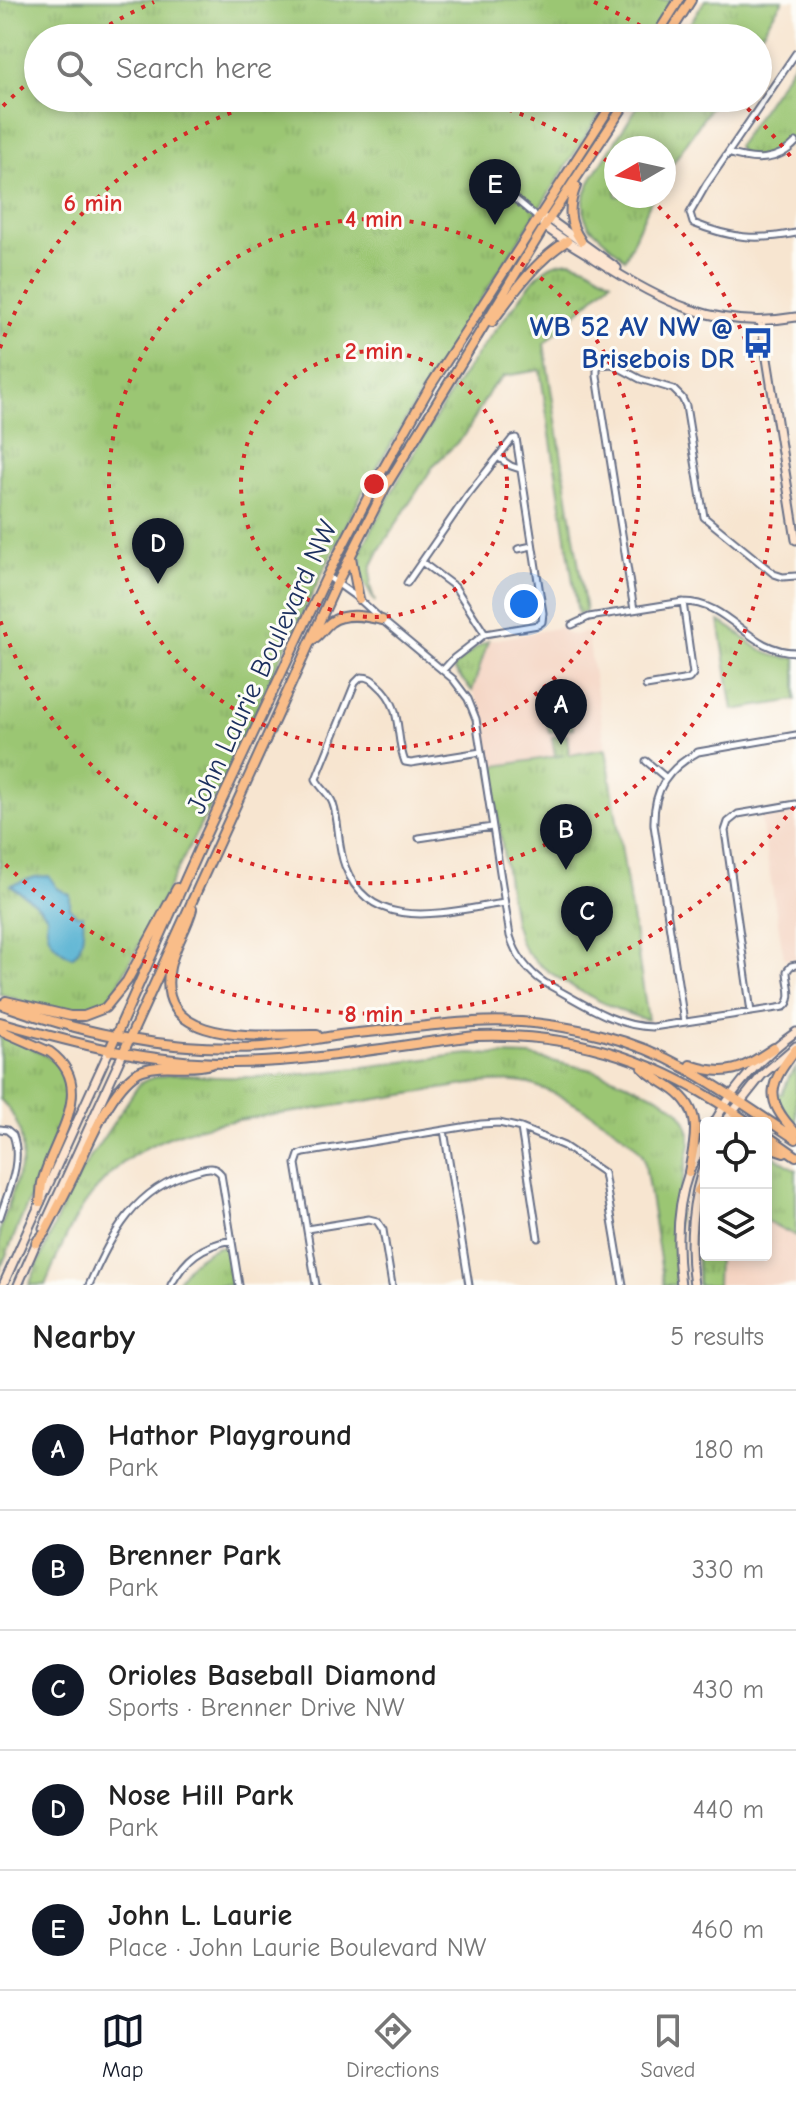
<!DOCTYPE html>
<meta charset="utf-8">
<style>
:root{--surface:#fff;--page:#f2f2f2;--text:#222;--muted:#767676;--line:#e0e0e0;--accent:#111827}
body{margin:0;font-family:"Comic Neue",sans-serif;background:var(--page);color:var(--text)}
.controls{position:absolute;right:24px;bottom:24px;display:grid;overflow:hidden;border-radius:8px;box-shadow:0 4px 12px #0003}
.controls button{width:72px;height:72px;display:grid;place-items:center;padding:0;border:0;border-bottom:2px solid var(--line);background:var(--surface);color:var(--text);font:40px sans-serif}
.compass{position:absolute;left:604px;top:136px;width:72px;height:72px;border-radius:50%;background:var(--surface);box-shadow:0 4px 12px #0003;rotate:261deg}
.you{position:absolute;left:524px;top:604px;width:28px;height:28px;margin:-20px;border:6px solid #fff;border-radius:50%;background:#1a73e8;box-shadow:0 0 0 12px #1a73e833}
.badge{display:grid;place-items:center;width:52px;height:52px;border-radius:50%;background:var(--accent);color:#fff;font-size:26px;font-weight:700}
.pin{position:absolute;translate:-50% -66px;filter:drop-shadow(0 2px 4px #0008)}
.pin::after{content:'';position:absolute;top:42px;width:28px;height:24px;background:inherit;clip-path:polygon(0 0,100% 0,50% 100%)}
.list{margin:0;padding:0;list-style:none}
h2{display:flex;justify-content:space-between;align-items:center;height:104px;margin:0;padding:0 32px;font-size:34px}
h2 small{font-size:26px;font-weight:400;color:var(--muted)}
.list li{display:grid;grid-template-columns:52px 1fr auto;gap:24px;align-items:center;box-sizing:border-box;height:120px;padding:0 32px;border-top:2px solid var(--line)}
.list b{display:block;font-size:30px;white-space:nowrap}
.list p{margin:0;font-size:26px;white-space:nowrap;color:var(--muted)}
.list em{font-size:26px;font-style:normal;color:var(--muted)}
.icon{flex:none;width:44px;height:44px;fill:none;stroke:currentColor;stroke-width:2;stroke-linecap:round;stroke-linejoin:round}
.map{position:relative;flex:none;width:796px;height:1285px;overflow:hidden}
.search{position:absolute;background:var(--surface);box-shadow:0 4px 12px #0003;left:24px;right:24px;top:24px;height:88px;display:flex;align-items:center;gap:20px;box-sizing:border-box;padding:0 28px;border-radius:44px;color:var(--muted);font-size:30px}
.sheet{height:704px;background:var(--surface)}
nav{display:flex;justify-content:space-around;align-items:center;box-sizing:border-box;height:112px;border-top:2px solid var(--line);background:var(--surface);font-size:22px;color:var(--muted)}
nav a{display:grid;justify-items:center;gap:4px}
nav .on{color:var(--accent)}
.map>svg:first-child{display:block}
</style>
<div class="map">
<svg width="796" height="1285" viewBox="0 0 796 1285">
<defs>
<pattern id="park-tufts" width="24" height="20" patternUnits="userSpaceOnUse" patternTransform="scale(2)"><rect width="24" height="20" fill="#9bc673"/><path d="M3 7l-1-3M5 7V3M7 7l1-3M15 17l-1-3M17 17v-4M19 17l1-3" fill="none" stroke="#85aa66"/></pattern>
</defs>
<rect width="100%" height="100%" fill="#fdfcf7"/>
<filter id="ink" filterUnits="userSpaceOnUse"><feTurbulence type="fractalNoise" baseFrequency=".0125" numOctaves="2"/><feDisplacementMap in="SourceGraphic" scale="16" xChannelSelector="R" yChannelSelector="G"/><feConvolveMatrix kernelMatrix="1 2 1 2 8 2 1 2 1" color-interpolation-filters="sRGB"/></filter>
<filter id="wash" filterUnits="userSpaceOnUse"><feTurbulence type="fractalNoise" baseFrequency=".006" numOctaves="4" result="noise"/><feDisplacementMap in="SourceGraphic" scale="32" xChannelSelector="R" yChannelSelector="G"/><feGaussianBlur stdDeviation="1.8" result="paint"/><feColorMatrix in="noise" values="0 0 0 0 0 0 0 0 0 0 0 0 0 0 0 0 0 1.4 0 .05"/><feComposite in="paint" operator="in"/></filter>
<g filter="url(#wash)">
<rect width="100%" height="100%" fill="#f7e5d0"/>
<path fill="#f4d3c1" d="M562,627L567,634L574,635L587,632L606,749L490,767L480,705L472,691L488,641Z
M796,809V958L784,959L760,815Z
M766,1214L796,1230V1285H710L708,1255H766Z"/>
<path fill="#9bc673" stroke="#5b7a68" stroke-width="2" d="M570,710L573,728L549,732L546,713Z"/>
<path fill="url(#park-tufts)" stroke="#5b7a68" stroke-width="2" d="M0,0H671L648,38H38V98H610L427,383L361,495L273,673L233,762L114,993C108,999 102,1005 94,1008C71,1019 23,1001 0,994Z
M705,0H783L758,38H681Z
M796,60V138C783,150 747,170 737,146Z
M643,98H717L664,176V148H616V196H653L625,259L589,226L584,215V197L592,178Z
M571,261L586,266L611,281L544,344L586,612L578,614L540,370L504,376L492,387L465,435L434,465L380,549L371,567L370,586L375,602L360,576L362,560L359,554C402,470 452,382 512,309C522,297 531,280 543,271C552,263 561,262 571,261Z
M719,621C749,635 755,659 796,658V700L733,710Z
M488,641L472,691L454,670L455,666L474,649Z
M567,735L569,755L606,749L648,1020C617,1013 537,973 522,945C518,939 517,929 514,922L490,767L565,755L555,756L552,737Z
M0,1035C35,1050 74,1058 68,1106L0,1270V1231L22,1162C24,1136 18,1117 0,1099Z
M470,1054L530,1056L592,1070L612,1077L658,1096L678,1110L685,1120L690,1133V1144C679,1195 672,1233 677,1285H664L644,1158C634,1134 555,1090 529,1084C512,1080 495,1082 478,1083C422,1092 365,1101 309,1110C244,1120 170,1122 118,1167C78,1202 65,1238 45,1285H29L61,1210L80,1173L140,1083C165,1070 191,1076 218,1077C303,1080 386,1062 470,1054Z
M796,1068V1128L781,1112L776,1093L782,1094L789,1077Z
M766,1151L796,1170V1236L766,1221Z
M706,1197V1255H718L717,1285H698L697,1235Z
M217,1247H222L228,1250L233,1285H176C185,1266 198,1256 217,1247Z"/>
<path fill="#53b0d1" stroke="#377098" stroke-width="2" d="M49,876L57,888L70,895V908L76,915H83C84,928 84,948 72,957C54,948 44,936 47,916C36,901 24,897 11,885L35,877Z"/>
</g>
<g filter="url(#ink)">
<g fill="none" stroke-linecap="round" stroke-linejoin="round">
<defs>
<path id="street" d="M796,53L706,185L690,213L693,223C730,238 756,241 796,233
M728,153C753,161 777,163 796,142
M514,198L538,218
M499,458L511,466L520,469
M518,549L532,546
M423,563L455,587L485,634
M327,576L359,599L382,620L453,679L468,699L476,719L510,936C516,956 527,971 545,983C578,1000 614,1027 653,1027L784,1007C795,999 787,983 787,971L791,966L796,965
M407,583L467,496L512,439L516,438L543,613L542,622L538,625L485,634L454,658L443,670
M634,610L597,376V369L600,365L612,364L640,379L673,389L682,398L686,406L704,517L774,574L783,577L796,576
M572,625L589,617L683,602C731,602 747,652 796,652
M646,686L689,679L693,674L683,602
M481,752L411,763L405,762C394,734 404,707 378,685C372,679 369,677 361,677L355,683L316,779C320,788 330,794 333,804C340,824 337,846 345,866C371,936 448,911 504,903
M646,761L665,777
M419,838L492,827
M751,1012L725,831L728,822L738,814L796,804
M684,1022L654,825C653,790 667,769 698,752L796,735
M521,1128L538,1238
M0,1129L7,1130L13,1135C23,1162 8,1191 0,1217
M444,1130L469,1285
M307,1229L369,1219L377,1221L383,1230L392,1285
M89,1285C112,1234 135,1188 193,1172C204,1169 213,1164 221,1174L239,1285
M171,1285C186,1258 201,1246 232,1240
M316,1285L296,1164L299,1155L304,1153L481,1124L499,1123L521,1128L564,1146L604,1173L623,1285"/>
<path id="secondary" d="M538,218L549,219L617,268
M543,225C559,238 578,248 595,259C659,301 717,331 796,317
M761,321L796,540
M714,1123C734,1087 763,1055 796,1032
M724,1123L762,1075L796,1046
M43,1228L123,1053
M3,1285L109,1051
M18,1285L38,1239
M681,1285C676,1248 676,1208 689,1172C694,1161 701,1149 706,1138
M694,1285C688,1245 691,1198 706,1160"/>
<path id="primary" d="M655,38L679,0
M667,38L691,0
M576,186C568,207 568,222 581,241
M492,322C514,292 535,261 567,241
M351,557L359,599
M312,640C320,636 323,628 331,622C345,612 366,616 382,620
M192,909C187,929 174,947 170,967C153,1050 267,1034 317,1035
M6,1001L70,1016H84L105,1008L127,981L177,888
M0,1004C83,1034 173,1052 262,1047C288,1045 314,1039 340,1035C362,1032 384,1031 406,1028C428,1026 451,1023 473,1022C517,1019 563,1025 605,1036C678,1054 734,1099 796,1139
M0,1022C76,1044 154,1064 234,1063C315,1062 396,1045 476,1036C580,1032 665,1063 749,1123
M0,1030L50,1052C99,1088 52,1140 42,1183C41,1189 41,1196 40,1202
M796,1049C769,1084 763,1099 796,1133
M109,1051L199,849L327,576L378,478L431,385L616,98
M123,1053L337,583L386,486L549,219L629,98
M690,1065C729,1078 742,1069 774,1048
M643,1068C652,1077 663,1082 674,1090C704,1112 695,1140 689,1172
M766,1135L796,1156
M766,1146L784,1152
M698,1191L706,1179
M36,1243L45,1232C54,1214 64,1196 73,1177C87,1149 113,1080 143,1070C165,1062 189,1071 211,1064"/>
</defs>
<use href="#street" stroke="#686f86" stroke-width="9"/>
<use href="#secondary" stroke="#686f86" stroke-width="11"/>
<use href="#primary" stroke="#686f86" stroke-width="12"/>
<use href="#street" stroke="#fff" stroke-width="5"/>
<use href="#secondary" stroke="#fde5d0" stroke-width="7"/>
<use href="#primary" stroke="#f9bd89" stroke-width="8"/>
</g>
</g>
<g fill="none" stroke="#d62828" stroke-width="4" stroke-dasharray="4 8">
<circle cx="374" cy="484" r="133"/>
<circle cx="374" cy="484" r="265"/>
<path d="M0 348A398 398 0 0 1 274 99M474 99A398 398 0 0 1 614 166M650 198A398 398 0 1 1 0 620"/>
<path d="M794 807A530 530 0 0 1 3 862M3 106A530 530 0 0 1 37 75M89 37A530 530 0 0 1 154 2M594 2A530 530 0 0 1 659 37M739 100A530 530 0 0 1 794 161"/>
</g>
<defs>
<symbol id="bus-bare" viewBox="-9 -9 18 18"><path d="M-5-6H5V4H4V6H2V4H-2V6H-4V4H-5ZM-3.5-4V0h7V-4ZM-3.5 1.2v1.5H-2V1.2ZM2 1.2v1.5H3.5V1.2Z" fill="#1a4fb4" stroke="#fdfcf7" stroke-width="2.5" paint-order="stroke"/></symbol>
</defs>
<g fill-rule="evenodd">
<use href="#bus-bare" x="736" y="321" width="44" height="44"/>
</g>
<g text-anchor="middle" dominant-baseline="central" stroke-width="6" stroke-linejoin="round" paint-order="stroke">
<g font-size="28" font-weight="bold" fill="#164399" stroke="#fdfcf7" text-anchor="end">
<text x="734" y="327">WB 52 AV NW @<tspan x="734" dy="32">Brisebois DR</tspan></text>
</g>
<g font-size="28" fill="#1b2f5e" stroke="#fdfcf7">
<text transform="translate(262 667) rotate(-65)">John Laurie Boulevard NW</text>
</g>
</g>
<circle cx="374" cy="484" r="12" fill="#d62828" stroke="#fdfcf7" stroke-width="4"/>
<g font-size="24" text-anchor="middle" font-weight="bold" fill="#d62828" stroke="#fdfcf7" stroke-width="6" stroke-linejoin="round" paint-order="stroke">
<text x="93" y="211">6 min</text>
<text x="374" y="227">4 min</text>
<text x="374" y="359">2 min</text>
<text x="374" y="1022">8 min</text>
</g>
</svg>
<div class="controls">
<button><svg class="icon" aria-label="locate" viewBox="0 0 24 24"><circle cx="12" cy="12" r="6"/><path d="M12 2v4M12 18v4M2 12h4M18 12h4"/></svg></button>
<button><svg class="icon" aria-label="layers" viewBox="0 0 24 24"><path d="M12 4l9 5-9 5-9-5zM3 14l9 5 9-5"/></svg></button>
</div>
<svg class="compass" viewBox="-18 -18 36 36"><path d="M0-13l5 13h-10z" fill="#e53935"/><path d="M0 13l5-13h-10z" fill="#767676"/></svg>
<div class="you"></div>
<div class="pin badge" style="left:561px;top:745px">A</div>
<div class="pin badge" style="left:566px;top:870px">B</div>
<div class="pin badge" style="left:587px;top:952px">C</div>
<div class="pin badge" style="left:158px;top:584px">D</div>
<div class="pin badge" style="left:495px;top:225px">E</div>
<div class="search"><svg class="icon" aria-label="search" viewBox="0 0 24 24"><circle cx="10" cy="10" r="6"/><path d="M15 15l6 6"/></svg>Search here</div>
</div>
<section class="sheet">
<h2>Nearby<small>5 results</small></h2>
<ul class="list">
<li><span class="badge">A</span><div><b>Hathor Playground</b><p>Park</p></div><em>180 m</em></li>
<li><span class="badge">B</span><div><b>Brenner Park</b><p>Park</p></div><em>330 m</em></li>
<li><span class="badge">C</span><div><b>Orioles Baseball Diamond</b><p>Sports · Brenner Drive NW</p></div><em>430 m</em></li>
<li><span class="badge">D</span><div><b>Nose Hill Park</b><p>Park</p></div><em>440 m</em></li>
<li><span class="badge">E</span><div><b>John L. Laurie</b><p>Place · John Laurie Boulevard NW</p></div><em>460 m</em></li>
</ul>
</section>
<nav>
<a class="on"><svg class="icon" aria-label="map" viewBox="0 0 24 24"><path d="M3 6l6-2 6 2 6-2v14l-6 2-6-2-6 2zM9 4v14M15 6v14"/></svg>Map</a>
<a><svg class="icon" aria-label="directions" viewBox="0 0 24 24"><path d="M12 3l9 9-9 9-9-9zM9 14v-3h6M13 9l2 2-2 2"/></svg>Directions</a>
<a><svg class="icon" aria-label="saved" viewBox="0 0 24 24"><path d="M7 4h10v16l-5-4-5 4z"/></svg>Saved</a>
</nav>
